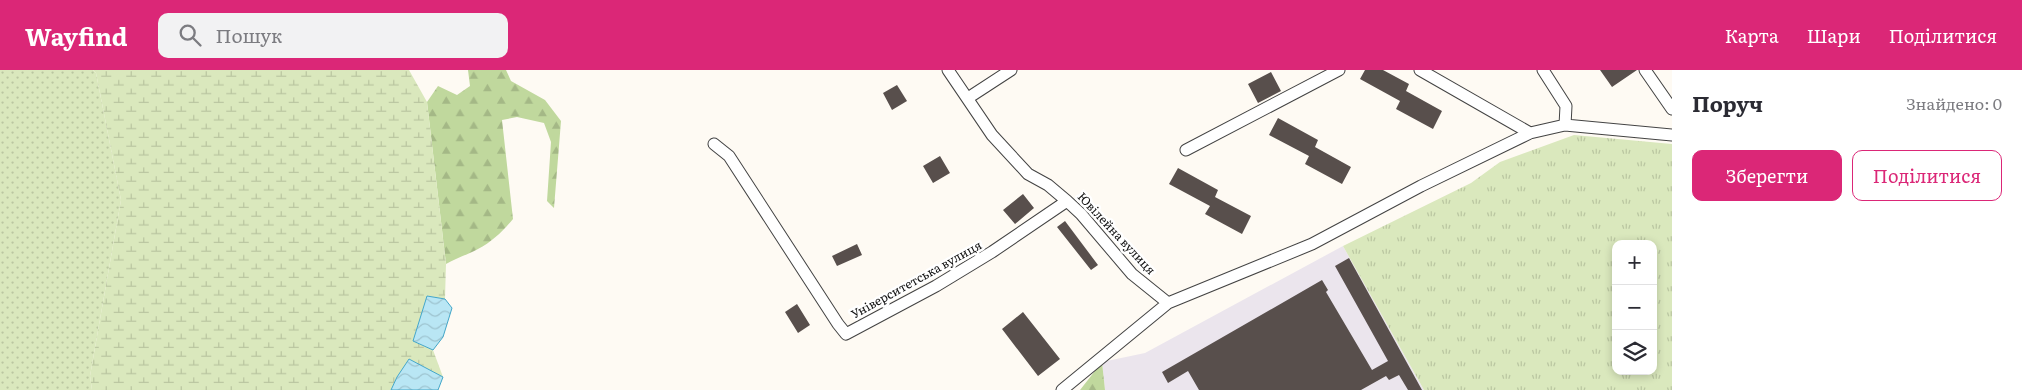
<!DOCTYPE html>
<html lang="uk">
<meta charset="utf-8">
<style>
:root{--surface:#fff;--page:#f2f2f3;--text:#2b2b33;--muted:#7c7c81;--line:#e1e1e2;--accent:#db2777}
body{margin:0;font-family:Literata,serif;background:var(--page);color:var(--text)}
.controls{position:absolute;right:15px;bottom:15px;display:grid;overflow:hidden;border-radius:10px;box-shadow:0 2px 8px #0003}
.controls button{width:45px;height:45px;display:grid;place-items:center;padding:0;border:0;border-bottom:1px solid var(--line);background:var(--surface);color:var(--text);font:25px sans-serif}
.list{margin:0;padding:0;list-style:none}
h2{display:flex;justify-content:space-between;align-items:center;height:65px;margin:0;padding:0 20px;font-size:21px}
h2 small{font-size:16px;font-weight:400;color:var(--muted)}
.actions{display:flex;gap:10px;padding:15px 20px}
.actions a{flex:1;padding:11px 0;border:1px solid var(--accent);border-radius:10px;text-align:center;font-size:18px;color:var(--accent)}
.actions .main{background:var(--accent);color:#fff}
.icon{flex:none;width:28px;height:28px;fill:none;stroke:currentColor;stroke-width:2;stroke-linecap:round;stroke-linejoin:round}
.map{position:relative;flex:none;width:1672px;height:320px;overflow:hidden}
header{display:flex;align-items:center;gap:30px;box-sizing:border-box;height:70px;padding:0 25px;background:var(--accent);color:#fff}
header strong{font-size:24px}
nav{display:flex;gap:28px;margin-inline-start:auto;font-size:18px}
.search{width:350px;height:45px;background:var(--page);display:flex;align-items:center;gap:12px;box-sizing:border-box;padding:0 18px;border-radius:10px;color:var(--muted);font-size:19px}
main{display:flex}
aside{flex:1;background:var(--surface)}
.map>svg:first-child{display:block}
</style>
<header>
<strong>Wayfind</strong>
<div class="search"><svg class="icon" aria-label="search" viewBox="0 0 24 24"><circle cx="10" cy="10" r="6"/><path d="M15 15l6 6"/></svg>Пошук</div>
<nav><a>Карта</a><a>Шари</a><a>Поділитися</a></nav>
</header>
<main>
<div class="map">
<svg width="1672" height="320" viewBox="0 0 1672 320">
<defs>
<pattern id="grass-dots" width="8" height="8" patternUnits="userSpaceOnUse" patternTransform="scale(1.25)"><rect width="8" height="8" fill="#dae8bd"/><path d="M2 2h.1M6 6h.1" fill="none" stroke="#bac6a1" stroke-width="1.8" stroke-linecap="round"/></pattern>
<pattern id="forest-firs" width="22" height="20" patternUnits="userSpaceOnUse" patternTransform="scale(1.25)"><rect width="22" height="20" fill="#c0d89d"/><path d="M5 1l3.5 6h-7zM16 11l3.5 6h-7z" fill="#a4b886"/></pattern>
<pattern id="wetland-marsh" width="20" height="14" patternUnits="userSpaceOnUse" patternTransform="scale(1.25)"><rect width="20" height="14" fill="#dae8bd"/><path d="M1 5h8M5 5V1M11 12h8M15 12V8" fill="none" stroke="#bac6a1"/></pattern>
<pattern id="park-tufts" width="24" height="20" patternUnits="userSpaceOnUse" patternTransform="scale(1.25)"><rect width="24" height="20" fill="#dae8bd"/><path d="M3 7l-1-3M5 7V3M7 7l1-3M15 17l-1-3M17 17v-4M19 17l1-3" fill="none" stroke="#bac6a1"/></pattern>
<pattern id="water-waves" width="16" height="10" patternUnits="userSpaceOnUse" patternTransform="scale(1.25)"><rect width="16" height="10" fill="#b9e6f4"/><path d="M0 5q4-4 8 0t8 0" fill="none" stroke="#9ec4d0"/></pattern>
</defs>
<rect width="100%" height="100%" fill="#fefaf3"/>
<path fill="#ebe5ed" d="M1343,176L1424,320H1105L1102,292L1145,283Z"/>
<path fill="url(#grass-dots)" d="M0,0H93L96,3L121,130L90,306L92,320H0Z"/>
<path fill="url(#forest-firs)" d="M468,0H506L511,11L545,30L561,51L554,138L547,131L551,72L544,53L517,47L502,50L513,149C503,161 492,172 478,179C467,185 456,188 446,194L427,32L438,16L457,25L470,16Z
M1102,292L1105,320H1080Z"/>
<path fill="url(#wetland-marsh)" d="M93,0H409L427,32L446,194L445,229L427,226L413,271L433,280L443,307L409,289L397,307L391,320H92L90,306L121,130L96,3Z"/>
<path fill="url(#park-tufts)" fill-rule="evenodd" d="M1574,65L1672,74V320H1424L1343,176L1471,113L1500,92ZM1616,174H1653V301H1616Z"/>
<path fill="url(#water-waves)" stroke="#43a6c8" d="M427,226L445,229L452,238L443,267L433,280L413,271Z
M409,289L443,307L438,320H391L397,307Z"/>
<path fill="#584f4c" d="M1365,0H1383L1409,14L1406,21L1442,41L1433,59L1396,39L1400,31L1360,9Z
M1600,0H1637L1612,17Z
M1271,2L1281,21L1258,33L1248,14Z
M897,15L907,31L892,40L883,23Z
M1278,48L1318,70L1315,77L1351,97L1342,114L1305,94L1309,86L1269,65Z
M940,86L950,103L933,113L923,96Z
M1178,98L1218,120L1215,127L1251,146L1242,164L1205,144L1210,136L1169,114Z
M1023,124L1034,138L1015,154L1003,140Z
M1065,151L1098,195L1091,200L1057,157Z
M857,174L862,185L837,196L832,186Z
M1349,188L1422,320H1408L1399,305L1389,310L1386,306L1361,320H1199L1188,301L1168,313L1162,302L1322,210L1328,220L1326,222L1372,300L1388,291L1335,196Z
M797,234L810,255L798,263L785,242Z
M1023,242L1060,289L1038,306L1002,259Z"/>
<g fill="none" stroke-linecap="round" stroke-linejoin="round">
<defs>
<path id="street" d="M948,0L992,65L1028,104L1048,115L1067,131L1081,144L1132,204L1168,233
M1420,0L1530,63
M1543,0L1566,36L1565,55
M1645,0L1672,39
M968,28L1011,0
M714,74L729,86L838,254L846,264L936,216L992,182L1067,131
M1186,80L1339,0
M1062,320L1168,233L1312,174L1421,116L1530,63L1565,55L1672,65"/>
</defs>
<use href="#street" stroke="#434343" stroke-width="13"/>
<use href="#street" stroke="#fff" stroke-width="11"/>
</g>
<g text-anchor="middle" dominant-baseline="central" stroke-width="5" stroke-linejoin="round" paint-order="stroke">
<g font-size="12" fill="#101010" stroke="#fff">
<text transform="translate(1117 163) rotate(47)">Ювілейна вулиця</text>
<text transform="translate(916 209) rotate(-29)">Університетська вулиця</text>
</g>
</g>
</svg>
<div class="controls">
<button>+</button>
<button>−</button>
<button><svg class="icon" aria-label="layers" viewBox="0 0 24 24"><path d="M12 4l9 5-9 5-9-5zM3 14l9 5 9-5"/></svg></button>
</div>
</div>
<aside>
<h2>Поруч<small>Знайдено: 0</small></h2>
<ul class="list">
</ul>
<div class="actions"><a class="main">Зберегти</a><a>Поділитися</a></div>
</aside>
</main>
